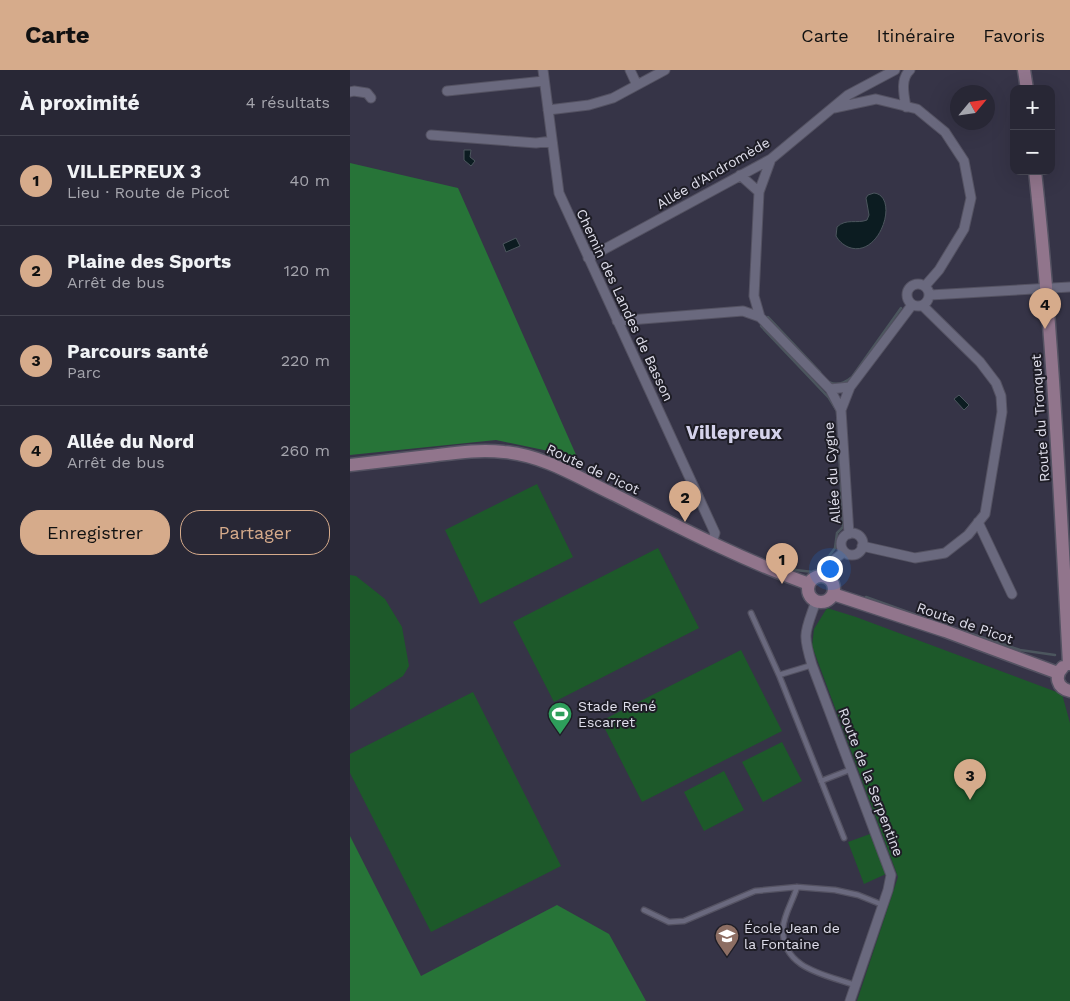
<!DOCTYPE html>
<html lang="fr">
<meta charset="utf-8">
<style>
:root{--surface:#282735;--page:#302f3d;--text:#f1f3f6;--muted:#a5a5ad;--line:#444450;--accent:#d6ab8b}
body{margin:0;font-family:"Work Sans",sans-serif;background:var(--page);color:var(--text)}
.controls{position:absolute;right:15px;top:15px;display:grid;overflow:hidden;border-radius:10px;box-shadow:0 5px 20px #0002}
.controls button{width:45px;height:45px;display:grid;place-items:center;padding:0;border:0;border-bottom:1px solid var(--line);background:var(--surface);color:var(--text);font:25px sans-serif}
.compass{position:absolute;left:600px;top:15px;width:45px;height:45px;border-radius:50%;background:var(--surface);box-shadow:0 5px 20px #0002;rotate:61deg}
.you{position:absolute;left:479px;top:498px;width:18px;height:18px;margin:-12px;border:4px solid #fff;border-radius:50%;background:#1a73e8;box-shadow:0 0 0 8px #1a73e833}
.badge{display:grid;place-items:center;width:32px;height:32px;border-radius:50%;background:var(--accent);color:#111;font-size:16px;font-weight:700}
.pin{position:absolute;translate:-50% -41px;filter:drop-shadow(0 1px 2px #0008)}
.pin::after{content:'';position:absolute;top:26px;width:18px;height:15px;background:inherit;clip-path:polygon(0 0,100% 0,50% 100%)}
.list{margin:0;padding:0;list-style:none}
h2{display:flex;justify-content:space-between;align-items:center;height:65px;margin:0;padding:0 20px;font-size:21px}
h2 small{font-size:16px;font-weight:400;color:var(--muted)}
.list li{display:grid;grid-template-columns:32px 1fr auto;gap:15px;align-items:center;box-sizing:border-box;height:90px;padding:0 20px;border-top:1px solid var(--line)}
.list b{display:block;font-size:19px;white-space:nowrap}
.list p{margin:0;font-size:16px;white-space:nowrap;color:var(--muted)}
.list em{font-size:16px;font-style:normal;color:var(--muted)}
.actions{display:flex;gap:10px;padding:15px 20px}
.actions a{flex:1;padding:11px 0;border:1px solid var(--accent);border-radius:20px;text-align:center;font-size:18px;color:var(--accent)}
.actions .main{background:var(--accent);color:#111}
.map{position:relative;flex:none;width:720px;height:931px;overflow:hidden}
header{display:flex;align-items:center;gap:30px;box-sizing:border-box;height:70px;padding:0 25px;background:var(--accent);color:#111}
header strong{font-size:24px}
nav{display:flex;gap:28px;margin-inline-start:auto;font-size:18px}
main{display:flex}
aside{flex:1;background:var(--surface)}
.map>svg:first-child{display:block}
</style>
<header>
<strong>Carte</strong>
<nav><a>Carte</a><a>Itinéraire</a><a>Favoris</a></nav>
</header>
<main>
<aside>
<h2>À proximité<small>4 résultats</small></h2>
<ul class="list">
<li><span class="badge">1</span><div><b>VILLEPREUX 3</b><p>Lieu · Route de Picot</p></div><em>40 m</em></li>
<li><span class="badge">2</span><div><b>Plaine des Sports</b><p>Arrêt de bus</p></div><em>120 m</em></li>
<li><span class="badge">3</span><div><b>Parcours santé</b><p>Parc</p></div><em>220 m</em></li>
<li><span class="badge">4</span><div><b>Allée du Nord</b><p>Arrêt de bus</p></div><em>260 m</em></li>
</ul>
<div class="actions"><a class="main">Enregistrer</a><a>Partager</a></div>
</aside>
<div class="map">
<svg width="720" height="931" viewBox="0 0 720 931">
<rect width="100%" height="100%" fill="#363447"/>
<path fill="#1d592a" d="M187,414L223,487L130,534L95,460Z
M308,478L349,558L204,632L163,552Z
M0,505L6,506L35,529L52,557L59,596L53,606L0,640Z
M477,538L506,547L712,624L720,653V931H507L548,807L462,576L464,559Z
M391,580L432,661L292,732L251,651Z
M123,622L211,796L81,862L0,703V684Z
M432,672L452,711L413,732L392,692Z
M374,701L394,740L354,761L334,722Z
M520,764L536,804L514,814L498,772Z"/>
<path fill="#277438" d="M0,93L108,118L227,387L146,370L0,385Z
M0,766L71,906L207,835L259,864L296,931H0Z"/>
<path fill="#0c1c21" stroke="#4c565e" d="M114,80H121L120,87L125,91L121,96L114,90Z
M524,123C550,126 530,190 498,177C492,174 489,171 486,166L487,157C496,148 507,154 517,150L519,145L516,128L518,125Z
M166,168L170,176L156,182L153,174Z
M609,325L619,335L614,340L604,329Z"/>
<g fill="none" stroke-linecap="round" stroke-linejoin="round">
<path stroke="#4c565e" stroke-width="2.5" d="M418,247L470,302
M411,256L479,328L487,341L493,457L487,463L485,478L470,498
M479,312C487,316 495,313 502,307L551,238
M437,499L463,502
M516,527L583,551
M607,559L670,580L705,585"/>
<defs>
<path id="lane" d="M401,543L429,605L494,768
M429,605L462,595
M471,711L502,699
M447,817C443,831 434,844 433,858C431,899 477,905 505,915
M294,840L319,852L334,851L405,821L447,817L485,820L508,825L533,835"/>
<path id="street" d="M193,0L209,123L365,463L362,472
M280,0L287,15
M97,21L194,11
M0,22L4,21L17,23L21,28
M556,37C554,25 550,9 560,0
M484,38L526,29L567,39L595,62L614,91L621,128L614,159L589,200L575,216
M198,40L239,35L263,28L315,0
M81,65L186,73L202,71
M421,89L409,122L404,226L410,247L480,319L491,340L500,317L562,235
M390,105L409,122
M238,188L421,89L498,25L545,0
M557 225a11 11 0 1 1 22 0a11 11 0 1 1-22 0Z
M580,225L720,217
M267,251L393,241L410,247
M480,319L500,317
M491,340L499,464
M628,452L662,524
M491 474a11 11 0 1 1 22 0a11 11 0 1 1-22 0Z
M512,476L565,488L595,483L618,465L635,444L652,342L651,326L646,313L630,292L573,236
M476,507L485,489L494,482
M466,531C455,563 452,562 462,595L541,805L538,820L500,931"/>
<path id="secondary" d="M674,0L677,19
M685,101C703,265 710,430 719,594
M0,395C26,392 53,389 79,386C104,383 129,379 154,382C193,385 229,408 263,424C327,456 392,490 459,514
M458 519a13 13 0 1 1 26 0a13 13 0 1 1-26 0Z
M483,524L595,561L708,603
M713,597C704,606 707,618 720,621"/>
</defs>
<use href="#lane" stroke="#545262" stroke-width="7"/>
<use href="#street" stroke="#545262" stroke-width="11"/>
<use href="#secondary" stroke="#545262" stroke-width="15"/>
<use href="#lane" stroke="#6a697e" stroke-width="4.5"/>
<use href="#street" stroke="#6a697e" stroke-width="9"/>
<use href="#secondary" stroke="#91758c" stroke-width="12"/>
</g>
<defs>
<symbol id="stadium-pin" viewBox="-11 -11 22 30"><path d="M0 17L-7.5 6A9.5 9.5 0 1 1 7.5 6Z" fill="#2e9e5b" stroke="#1e1d26"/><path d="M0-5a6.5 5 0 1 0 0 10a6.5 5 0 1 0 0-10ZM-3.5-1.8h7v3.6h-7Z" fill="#fff"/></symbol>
<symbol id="school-pin" viewBox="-11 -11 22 30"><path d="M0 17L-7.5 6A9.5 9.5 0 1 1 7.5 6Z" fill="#8d6e63" stroke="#1e1d26"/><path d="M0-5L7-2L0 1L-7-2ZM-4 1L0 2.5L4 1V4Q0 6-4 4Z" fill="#fff"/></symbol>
</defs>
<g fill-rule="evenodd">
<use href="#stadium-pin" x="196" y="630" width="28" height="38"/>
<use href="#school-pin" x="363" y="852" width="28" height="38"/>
</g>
<g text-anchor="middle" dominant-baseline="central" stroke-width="4" stroke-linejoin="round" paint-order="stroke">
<g font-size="14" fill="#e0dfec" stroke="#1e1d26">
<text transform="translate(363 103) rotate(-30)">Allée d'Andromède</text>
<text transform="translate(275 235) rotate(65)">Chemin des Landes de Basson</text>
<text transform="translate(690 348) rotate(-94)">Route du Tronquet</text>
<text transform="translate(243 399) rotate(25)">Route de Picot</text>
<text transform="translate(482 403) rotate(-94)">Allée du Cygne</text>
<text transform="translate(615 553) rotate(19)">Route de Picot</text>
<text transform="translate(521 712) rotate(69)">Route de la Serpentine</text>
</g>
<g font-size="14" fill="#e0dfec" stroke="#1e1d26" text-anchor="start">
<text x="228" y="636">Stade René<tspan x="228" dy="16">Escarret</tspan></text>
<text x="394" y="858">École Jean de<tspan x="394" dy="16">la Fontaine</tspan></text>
</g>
<g font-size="19" font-weight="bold" fill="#d4d2eb" stroke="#1e1d26">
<text x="384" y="362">Villepreux</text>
</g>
</g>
</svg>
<div class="controls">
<button>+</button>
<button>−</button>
</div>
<svg class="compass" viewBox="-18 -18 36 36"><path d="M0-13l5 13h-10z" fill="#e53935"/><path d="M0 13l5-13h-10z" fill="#a5a5ad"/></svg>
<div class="you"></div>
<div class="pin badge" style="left:432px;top:514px">1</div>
<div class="pin badge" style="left:335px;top:452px">2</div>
<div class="pin badge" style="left:620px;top:730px">3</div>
<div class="pin badge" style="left:695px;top:259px">4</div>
</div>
</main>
